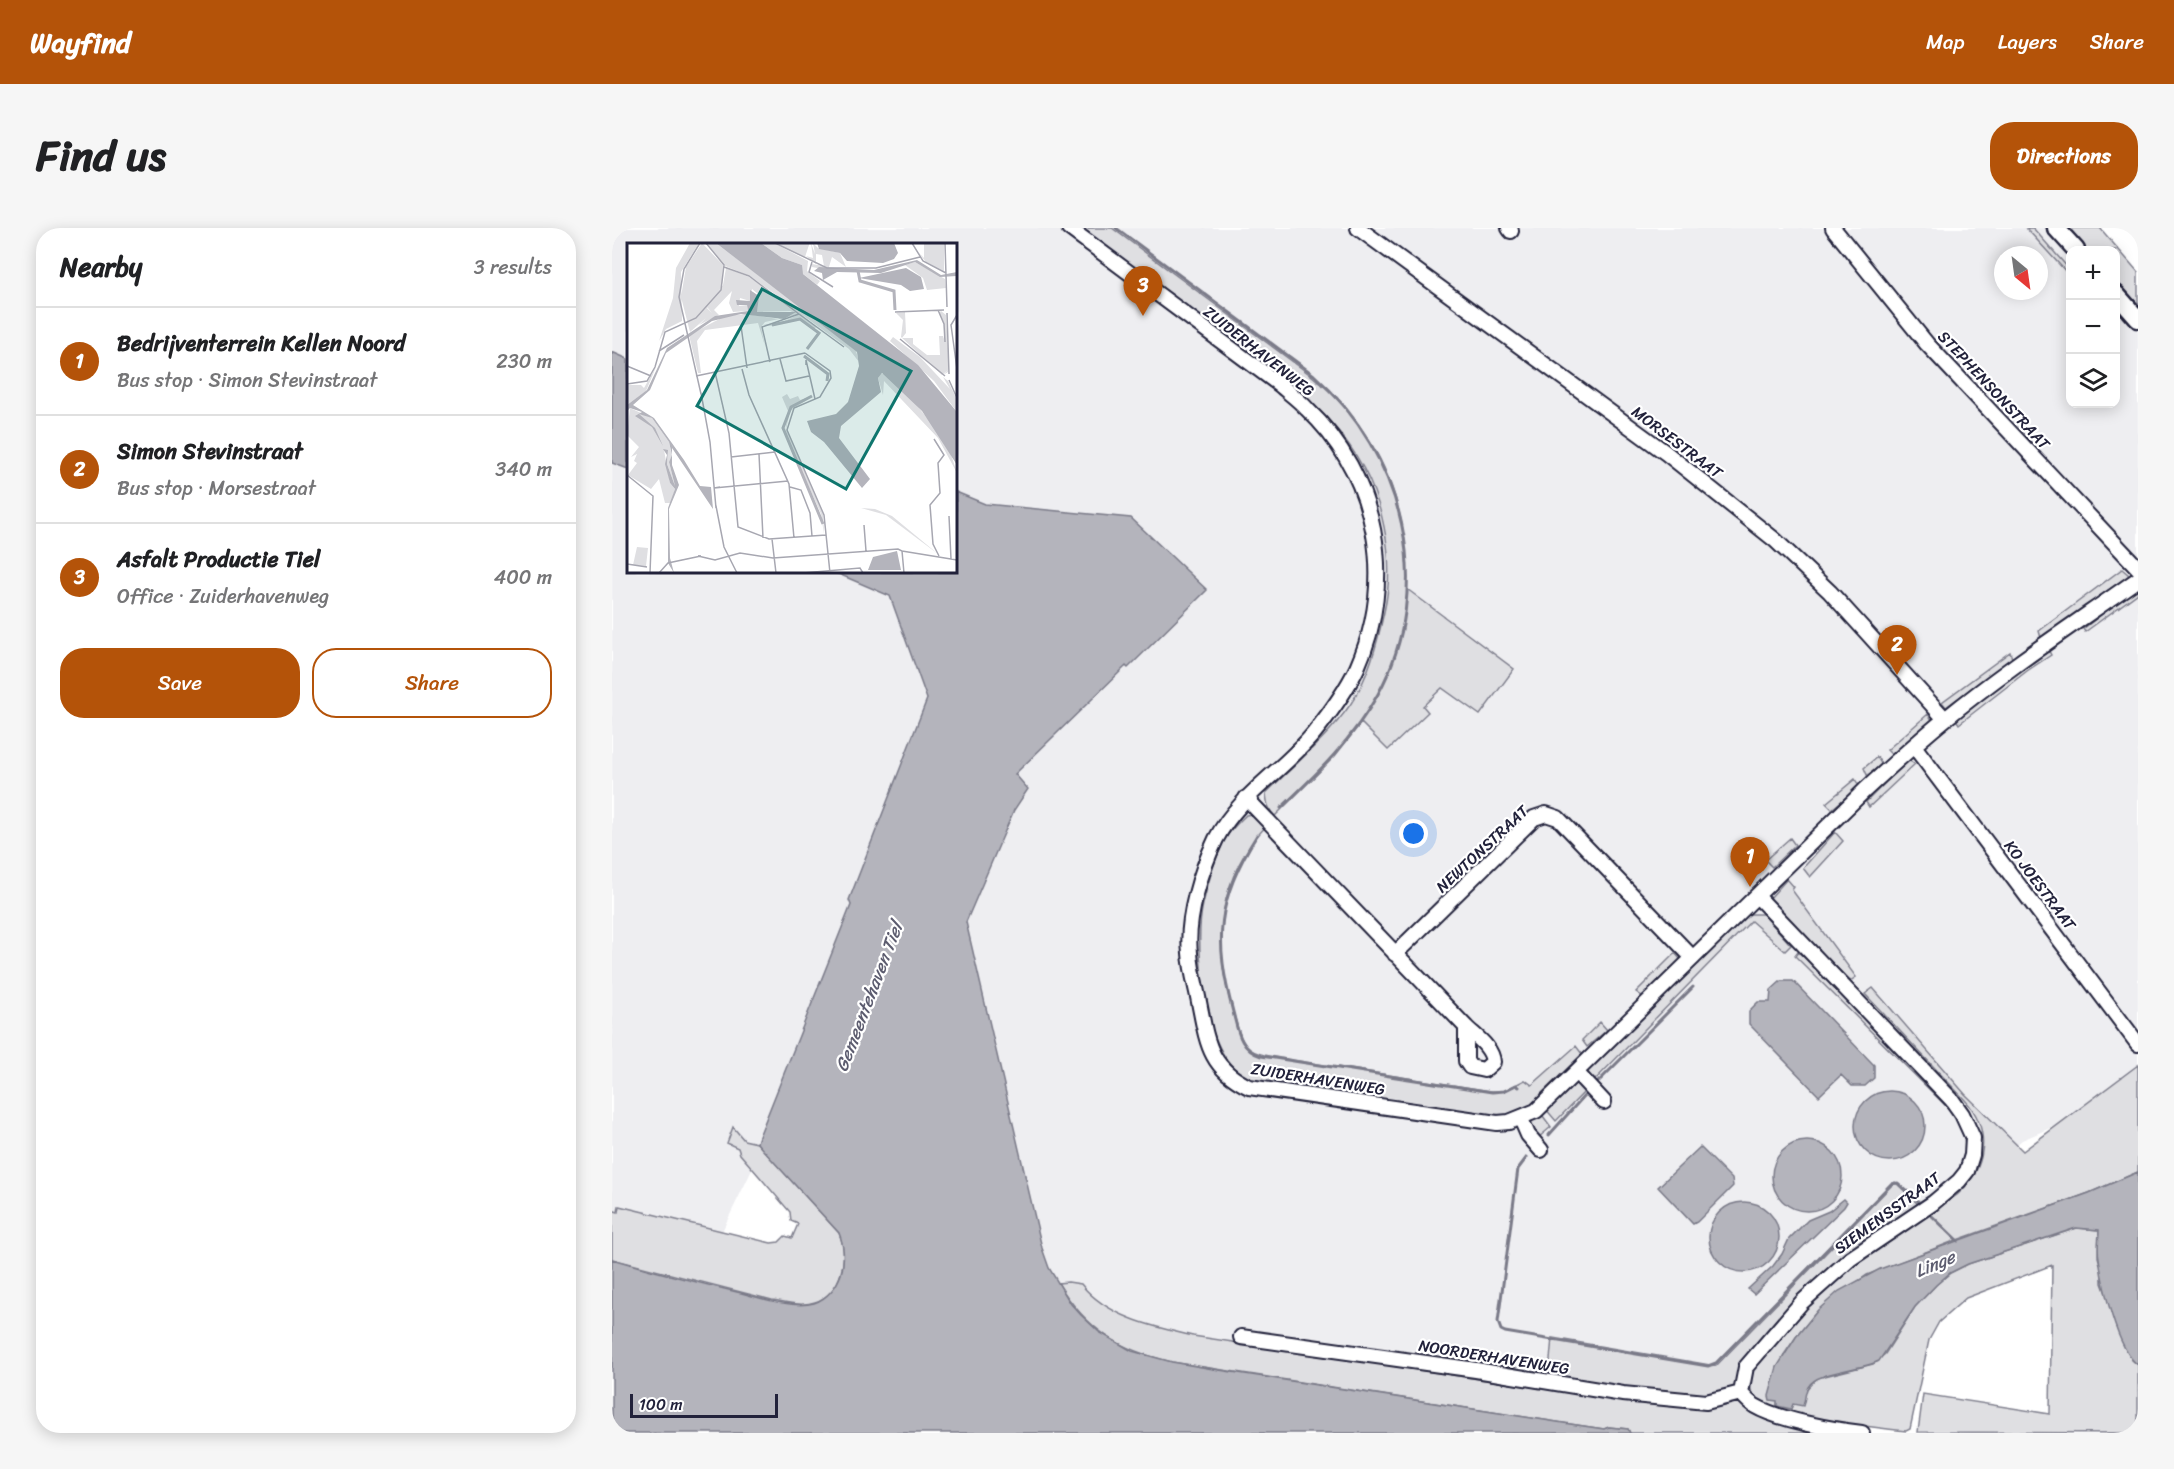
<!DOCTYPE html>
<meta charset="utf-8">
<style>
:root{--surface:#fff;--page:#f6f6f6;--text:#202124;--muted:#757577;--line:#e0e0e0;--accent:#b45309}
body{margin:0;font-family:Sriracha,sans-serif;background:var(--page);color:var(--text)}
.controls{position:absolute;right:18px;top:18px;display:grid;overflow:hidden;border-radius:12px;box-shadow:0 3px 15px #0003}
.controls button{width:54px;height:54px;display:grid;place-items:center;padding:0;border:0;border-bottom:2px solid var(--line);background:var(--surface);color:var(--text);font:30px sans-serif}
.compass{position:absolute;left:1382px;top:18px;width:54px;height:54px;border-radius:50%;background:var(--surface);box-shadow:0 3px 15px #0003;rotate:151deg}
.scale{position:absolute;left:18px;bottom:15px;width:148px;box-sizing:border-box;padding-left:6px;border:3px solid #22223b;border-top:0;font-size:16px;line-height:21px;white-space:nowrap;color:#22223b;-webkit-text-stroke:4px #fff;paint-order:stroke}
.you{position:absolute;left:802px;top:606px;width:21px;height:21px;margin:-15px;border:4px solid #fff;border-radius:50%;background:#1a73e8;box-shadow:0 0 0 9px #1a73e833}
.badge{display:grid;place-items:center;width:39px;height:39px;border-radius:50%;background:var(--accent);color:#fff;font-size:20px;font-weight:700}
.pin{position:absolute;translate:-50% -50px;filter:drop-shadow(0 2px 3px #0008)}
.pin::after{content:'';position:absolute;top:32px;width:21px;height:18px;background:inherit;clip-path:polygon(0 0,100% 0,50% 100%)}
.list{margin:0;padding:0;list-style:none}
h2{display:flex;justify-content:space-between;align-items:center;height:78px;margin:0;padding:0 24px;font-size:26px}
h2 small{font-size:20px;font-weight:400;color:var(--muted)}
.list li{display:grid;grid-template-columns:39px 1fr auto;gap:18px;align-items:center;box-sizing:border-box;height:108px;padding:0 24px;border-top:2px solid var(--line)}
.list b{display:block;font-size:22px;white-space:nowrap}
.list p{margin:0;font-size:20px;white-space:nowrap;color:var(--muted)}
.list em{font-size:20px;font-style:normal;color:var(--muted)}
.actions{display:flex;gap:12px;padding:18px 24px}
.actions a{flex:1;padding:14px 0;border:2px solid var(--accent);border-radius:24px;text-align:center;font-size:21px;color:var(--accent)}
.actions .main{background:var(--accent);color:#fff}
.icon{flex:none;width:33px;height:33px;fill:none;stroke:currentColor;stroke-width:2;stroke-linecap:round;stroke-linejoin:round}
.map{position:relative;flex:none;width:1526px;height:1205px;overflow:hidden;border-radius:24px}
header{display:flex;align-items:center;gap:36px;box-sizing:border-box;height:84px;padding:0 30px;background:var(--accent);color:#fff}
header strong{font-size:28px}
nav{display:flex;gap:33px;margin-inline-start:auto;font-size:21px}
.intro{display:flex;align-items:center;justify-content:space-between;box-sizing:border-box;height:144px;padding:0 36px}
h1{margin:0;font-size:42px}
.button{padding:15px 27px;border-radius:24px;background:var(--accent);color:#fff;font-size:21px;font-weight:700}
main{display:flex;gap:36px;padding:0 36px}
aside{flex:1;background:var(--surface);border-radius:24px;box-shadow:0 3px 15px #0003}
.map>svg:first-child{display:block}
</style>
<header>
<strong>Wayfind</strong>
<nav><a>Map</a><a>Layers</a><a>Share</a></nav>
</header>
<div class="intro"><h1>Find us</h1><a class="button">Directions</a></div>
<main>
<aside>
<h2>Nearby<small>3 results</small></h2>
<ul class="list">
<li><span class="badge">1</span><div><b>Bedrijventerrein Kellen Noord</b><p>Bus stop · Simon Stevinstraat</p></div><em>230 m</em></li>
<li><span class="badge">2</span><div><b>Simon Stevinstraat</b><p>Bus stop · Morsestraat</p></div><em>340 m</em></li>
<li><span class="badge">3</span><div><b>Asfalt Productie Tiel</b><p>Office · Zuiderhavenweg</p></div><em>400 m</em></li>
</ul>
<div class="actions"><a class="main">Save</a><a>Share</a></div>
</aside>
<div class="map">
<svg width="1526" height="1205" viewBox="0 0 1526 1205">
<rect width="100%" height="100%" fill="#fff"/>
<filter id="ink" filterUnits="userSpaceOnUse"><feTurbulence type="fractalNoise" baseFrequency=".0167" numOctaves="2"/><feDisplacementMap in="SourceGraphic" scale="12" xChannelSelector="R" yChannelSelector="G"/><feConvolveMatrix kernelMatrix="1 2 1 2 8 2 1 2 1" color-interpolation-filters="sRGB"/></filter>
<g filter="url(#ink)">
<path fill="#eeeef1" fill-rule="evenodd" d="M0,0H1436L1458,26V176H1504V78L1526,103V850L1490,878L1410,912L1279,1025L1126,1137L1096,1199L442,1098L346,701L344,16H16V140L0,133ZM1391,27H1427V63H1391Z
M0,224L16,230V344H238L282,362L320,473L156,909L95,1034L0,1000Z"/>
<path fill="#dfdfe2" stroke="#80808e" stroke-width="1.5" d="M470,0H500L700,148C767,203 797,275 795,361L902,441L868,487L830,460L811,478L816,484L776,522L749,495L723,528L663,588C656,581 655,576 654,565C682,537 715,510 738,477C757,449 765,416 772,384C779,354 778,328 772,299C754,205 686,162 615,108C567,72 518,36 470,0Z
M1414,0H1421L1458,42V48Z
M1455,0H1488L1526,44V78L1504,53V22H1475Z
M1510,341L1517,347L1429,410L1427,403Z
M1526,358V365L1473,404L1471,401Z
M1437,423L1439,427L1415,443L1347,496L1343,490C1376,469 1404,443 1437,423Z
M1398,424L1400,430L1334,479L1330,474Z
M1316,486L1321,493L1280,527L1275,522Z
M1265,529L1270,537L1255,547L1252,540Z
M1296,532L1303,536L1257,579L1254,574Z
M1243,551L1247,558L1220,581L1214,575Z
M640,586L656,596C605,649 600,716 621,784C625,795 627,813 638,821C646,827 658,828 668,830L879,863H892L913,852L920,857L964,818L970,826L929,866L936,873L893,889L644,854C628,848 616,836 608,820C591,788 583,712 591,676C596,655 603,630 613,611C618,602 627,594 634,587Z
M1223,604L1231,613L1198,649L1191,640Z
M1178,610L1183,617L1160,639L1153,632Z
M1175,651L1182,659L1180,662L1244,749L1238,753L1164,679L1158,670Z
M1135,686H1151L1179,717L1173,723L1139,693L981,854L972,844Z
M1186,724L1207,742L1344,883C1360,912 1364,929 1340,956C1332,964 1324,970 1314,975L1309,973C1346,949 1368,931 1342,886L1183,728Z
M1063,725L1069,732L1030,768L1024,764Z
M1261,760L1353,866L1411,923L1526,837V944L1477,965L1342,1013L1255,1047L1206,1082L1184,1109L1171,1128L1165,1178L1179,1181L1180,1176L1205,1150L1261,1136L1273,1126L1303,1079L1324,1057L1338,1045L1356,1036L1465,1000L1487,1002L1486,1029L1490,1043V1055L1520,1132L1526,1137V1205L1306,1204L1311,1166L1438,1186L1440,1037L1354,1070L1327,1094L1317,1112L1298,1201L1294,1203C1256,1199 1219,1194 1183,1186C1173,1184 1160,1183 1151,1177C1137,1169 1137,1155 1138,1141L1149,1132L1187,1088L1227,1049L1345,967C1375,941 1380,902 1353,872L1253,766Z
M988,794L995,802L975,819L970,812Z
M962,853L974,862L944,893L933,880Z
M928,884L939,899L926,910L917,896L921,889Z
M121,899L132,912L145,915L227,1005C237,1029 230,1065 203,1074C190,1079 174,1074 160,1072L0,1031V982L6,984L7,978L159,1015L167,1014L173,1008L180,1010L186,996L179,993L178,984L128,926L126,920L115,915Z
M1283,954L1307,977L1248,1017L1120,1163L1093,1169L942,1149L937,1143L940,1110L1104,1138Z
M456,1054L469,1056C495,1089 542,1099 581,1108L1000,1171L1085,1180H1097L1118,1172L1125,1171L1215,1205H1018L1016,1201L997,1199L992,1201L958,1196L560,1134C507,1122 475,1102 446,1055Z"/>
<path fill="#b4b4bc" stroke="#7a7a88" stroke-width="1.5" d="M0,124L16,131V241L0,235Z
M344,264L373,276L519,290L595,362L516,440L514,438L403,546L416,561L402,582L354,694L430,1020L437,1040L459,1076L469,1087L487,1104L520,1123L560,1134L607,1142L958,1196L992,1201L997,1199L1016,1201L1018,1205H0V1031C41,1043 83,1054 125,1064C146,1069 180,1081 202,1075C215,1071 225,1058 229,1046C233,1033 232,1017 227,1005L151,922L145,915L146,911L239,677L237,672L315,471L278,368L222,344H344Z
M1169,753H1181L1262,837V850L1253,858H1240L1229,847L1207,868L1137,796V783L1146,774H1158L1159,762Z
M1243 898a35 35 0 1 1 70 0a35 35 0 1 1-70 0Z
M1160 948a35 35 0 1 1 70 0a35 35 0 1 1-70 0Z
M1088,919L1120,951L1121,958L1085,994L1081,996L1046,959Z
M1526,944V1137C1505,1122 1490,1055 1487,1030C1485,1021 1487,1011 1487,1002L1464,1000L1356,1036L1338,1045L1324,1057L1303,1079L1267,1133C1250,1142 1204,1143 1196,1159C1193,1164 1193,1172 1191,1178L1181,1176L1179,1181L1165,1178V1173L1158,1172L1157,1168L1165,1139L1184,1109L1206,1082L1227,1063L1268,1041L1477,965Z
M1232,971L1235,974L1232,979L1142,1066L1136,1061L1161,1038L1170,1026L1177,1011L1196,992L1217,983Z
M1097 1009a35 35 0 1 1 70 0a35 35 0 1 1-70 0Z"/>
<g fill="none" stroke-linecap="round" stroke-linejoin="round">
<path stroke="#7a7a88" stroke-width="3" d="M504,0L702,147C791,226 825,358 766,466C741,511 706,545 669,580
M645,607C604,672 602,712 621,784C626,803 628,822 649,828L880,864L892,863L904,857L907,859
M986,854L1081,759
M937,907L973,867
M915,929L906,941L886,1094L889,1102L893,1104L1096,1138L1104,1135L1279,956L1286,955L1306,973
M1319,987L1346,1013"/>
<defs>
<path id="minor" d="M457,0L668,157C677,165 687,172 695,181C766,248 784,352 745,440C734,463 718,485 702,505C672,542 627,567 604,611C589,642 574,690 578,725C579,742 584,758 587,774C595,814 597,840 637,859L885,895L897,894L924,883L1253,562C1279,538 1305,514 1332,492C1394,441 1461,397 1526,351
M746,0L1054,225L1163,312L1218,364L1333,491
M897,0L899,3
M1221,0L1315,116L1526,340
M1302,518L1526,816
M634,570L854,799V833L858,839L872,842L881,834C880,819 864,809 854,799
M783,726L922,590L934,586L946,590L1081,730
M964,844L992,874
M909,891L916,907L929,922
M629,1109L864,1142L1011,1166L1094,1174L1129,1165
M1129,1165L1134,1139L1190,1074L1238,1031L1321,975L1347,953L1355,943L1360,927L1361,910L1350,886L1340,872L1145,668
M1129,1165C1133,1170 1138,1175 1143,1178C1167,1192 1222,1202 1250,1205"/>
<path id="major" d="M1444,0L1464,22
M1504,66L1526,91"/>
</defs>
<use href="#minor" stroke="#22223b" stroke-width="18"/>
<use href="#major" stroke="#22223b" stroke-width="21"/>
<use href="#minor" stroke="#fff" stroke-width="14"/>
<use href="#major" stroke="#fff" stroke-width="16"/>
</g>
</g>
<g text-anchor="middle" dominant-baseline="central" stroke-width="4.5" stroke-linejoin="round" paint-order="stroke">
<g font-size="16" fill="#22223b" stroke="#fff">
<text transform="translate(647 123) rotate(38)">ZUIDERHAVENWEG</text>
<text transform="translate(1382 162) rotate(47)">STEPHENSONSTRAAT</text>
<text transform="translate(1065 214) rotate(37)">MORSESTRAAT</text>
<text transform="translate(870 621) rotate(-43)">NEWTONSTRAAT</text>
<text transform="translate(1428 657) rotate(53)">KO JOESTRAAT</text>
<text transform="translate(706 851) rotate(9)">ZUIDERHAVENWEG</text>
<text transform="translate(1275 985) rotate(-36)">SIEMENSSTRAAT</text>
<text transform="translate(882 1129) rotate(9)">NOORDERHAVENWEG</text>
</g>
<g font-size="18" font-style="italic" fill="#5c5c6f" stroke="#fff">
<text transform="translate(257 769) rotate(-69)">Gemeentehaven Tiel</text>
<text transform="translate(1323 1036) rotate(-23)">Linge</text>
</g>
</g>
<g transform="translate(15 15)">
<rect width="330" height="330" fill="#fff"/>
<path d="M63,0H72L54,29L55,78L39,86L32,98L46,55L49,25ZM75,0L96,22L95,43L80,65L85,70L80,64L96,42L99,25L122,34L171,68L123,33L98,23L80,0H89L185,73L229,108L232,119L222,106L174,71L189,84L187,87L173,75L146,83L136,82L157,78L171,72L138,79L134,84L138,103L131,80L78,87L70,98L74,130H71L62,92L98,73L119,71L151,76L165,68L130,69L131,51L125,46L123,58L113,55L112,63L120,62L121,68L106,69L102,60L105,48L87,67L92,72L72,82L79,75L63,89L54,54L59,24ZM134,0H147L181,18L180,28L193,38L190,42L175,30V22L155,15ZM149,0H182V2L178,14ZM184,0L188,11L186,0L191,5L213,10L219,24L205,14L201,27L185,24V21L197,23L195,12L189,11V21L179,13L186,15ZM297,0H317V28L299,19L291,9L297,15ZM288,19L318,36L319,45L300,47L296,35L278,22ZM314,68L319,72L322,122L321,129L316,132L321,127L315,132L274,94L276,77L269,70L278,69L279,90L275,95H286V101L300,112H313L312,93H316L318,99L317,80L312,70ZM266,94L293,114L323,146L316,134L321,138L330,157V169L307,138L263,98ZM29,124L19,148L0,162V142H14L17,145ZM254,131H259L280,150L308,185L323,208L330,230L311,195L257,138L256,152L251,135ZM160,151L163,156L171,153L173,157L186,153L163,168L159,186L196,271L197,291L194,271L158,191L161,168L155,154ZM3,165L25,175L42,199L45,213L42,219L48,243L40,221L41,207H37L43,240L48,246L44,260H38L32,236L24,246L1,232L10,220L7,218L10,211L4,214L12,204L0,192ZM234,265L248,266L265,273L311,311L259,272ZM10,304L21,305L19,323L6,322Z" fill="#dfdfe2"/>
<path d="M89,0H134L155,15L175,22L176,31L291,122L330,169V222L295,168L255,130L251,135L254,149L214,183L212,195L243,236L235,245L197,199L184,189L180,178L209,171L221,159L232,123L230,109ZM190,0H267L271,10L267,16L256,20L220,18L213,10L192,6ZM290,17L314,32L330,29V33L313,34L288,19L254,30L210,29L196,37L195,30L187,28L192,24L247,27ZM279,25L294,34L297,46L283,48L274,42L232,35ZM123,47L132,53L130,69H169L157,76L114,71L85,78L39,110L23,147L6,162L27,175L57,217L73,243L84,244L86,266L45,205V222L52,242L42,266L43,315L47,330L41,320V265L48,246L43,240L38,221L40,212L36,206L41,207L40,221L48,243L42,219L45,212L42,199L25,175L12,171L28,185L36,203L25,184L8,173L15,169L3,165L0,168V162L20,147L40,105L88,73L121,68L120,62H110L109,57L123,58ZM270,308L274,327H241L246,314Z" fill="#b4b4bc"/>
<path fill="none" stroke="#b4b4bc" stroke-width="3" d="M231,28L233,38L267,48L268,67M145,82L173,76L192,90L180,106M177,113L201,131L200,138M185,153L164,164L156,185L196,281"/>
<path fill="none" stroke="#a7a7b1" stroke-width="1.5" d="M73,0L57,26L52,54L74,151M148,0L200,25H249L293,14M285,0L296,18L319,30M318,0L320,64M185,19L182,29L206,44M97,24L122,33L172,71M311,67L317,81L318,99M268,69L317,67M320,70L322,131M172,71L217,104M330,72L324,82L330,126M114,83L120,125M273,96L318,133M32,108L57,92M178,110L203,128L204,135L193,154L167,165L160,187L197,272L203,330M153,116L159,138L182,133M143,119L135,84L172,71M179,122V117L188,156M0,123L24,133M115,126L122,152L162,241L167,295M88,129L102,190L111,284L142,296L199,292M69,133L178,110M322,137L330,155M0,141L20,138L28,124L38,89L69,75L94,47L97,22L79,0M74,150L83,199L89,265M307,196L317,212L311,220L313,250L303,262L306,301L312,313M132,211L136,295M104,214L148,209M0,232L26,253L23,330M93,244L87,245L161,238M163,244L174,247L183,270L185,293M89,263L97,304L110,330M322,273L324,316M237,282L239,308M145,296L149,330M275,308L330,317M71,313L88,317L113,310L146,315L271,306L275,308L277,330M0,321L20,324M32,330L41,320L74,313M176,330L233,325L236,330"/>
<path fill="#0f766e" fill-opacity="0.15" stroke="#0f766e" stroke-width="3" d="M135,46L284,128L219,246L70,163Z"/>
<rect width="330" height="330" fill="none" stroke="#22223b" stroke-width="3"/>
</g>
</svg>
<div class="controls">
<button>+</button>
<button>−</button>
<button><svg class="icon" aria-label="layers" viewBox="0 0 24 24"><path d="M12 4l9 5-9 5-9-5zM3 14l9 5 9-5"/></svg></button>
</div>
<svg class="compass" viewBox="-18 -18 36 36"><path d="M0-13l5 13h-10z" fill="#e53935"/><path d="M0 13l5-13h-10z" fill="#757577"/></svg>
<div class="scale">100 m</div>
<div class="you"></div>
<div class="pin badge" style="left:1138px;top:659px">1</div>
<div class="pin badge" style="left:1285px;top:447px">2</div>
<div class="pin badge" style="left:531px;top:88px">3</div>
</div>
</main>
